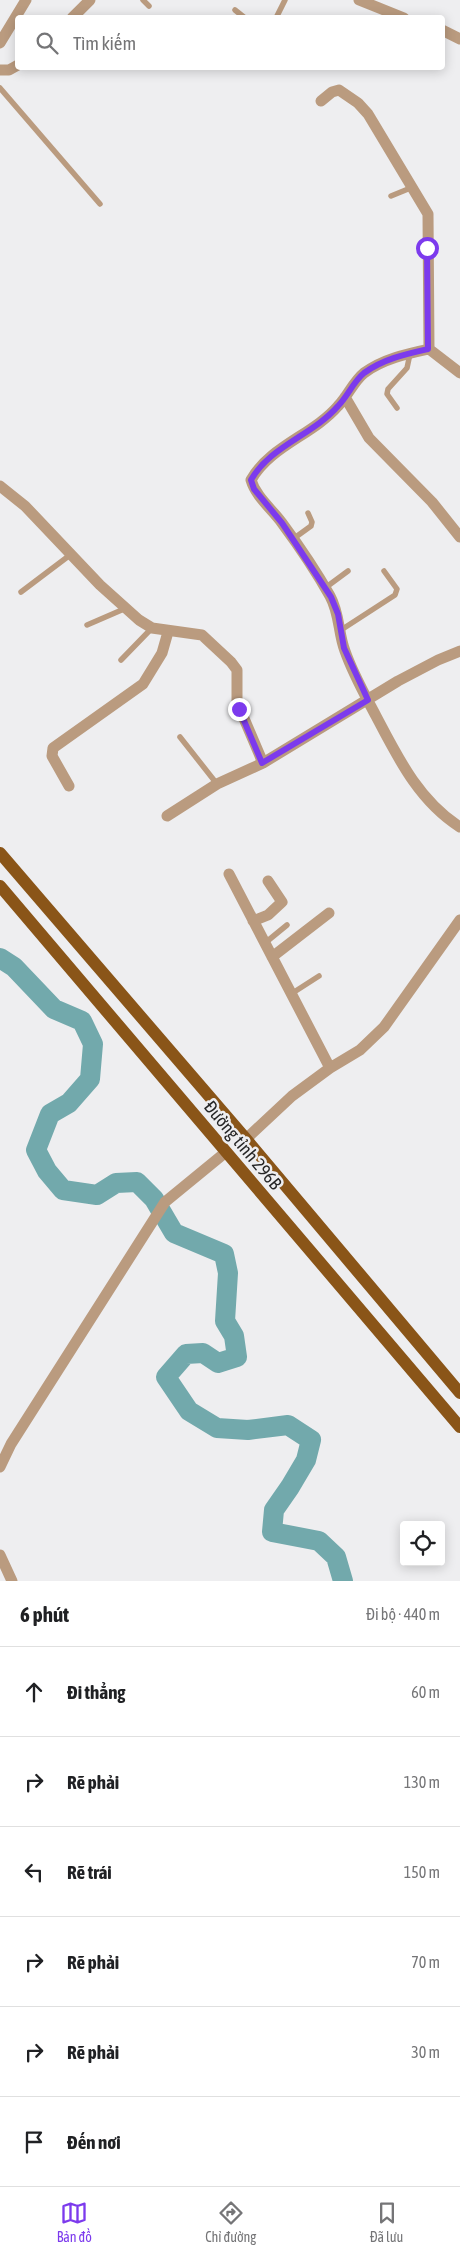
<!DOCTYPE html>
<html lang="vi">
<meta charset="utf-8">
<style>
:root{--surface:#fff;--page:#f2f2f2;--text:#202124;--muted:#757577;--line:#e0e0e0;--accent:#7c3aed}
body{margin:0;font-family:"Asap Condensed",sans-serif;background:var(--page);color:var(--text)}
.controls{position:absolute;right:15px;bottom:15px;display:grid;overflow:hidden;border-radius:5px;box-shadow:0 2px 12px #0003}
.controls button{width:45px;height:45px;display:grid;place-items:center;padding:0;border:0;border-bottom:1px solid var(--line);background:var(--surface);color:var(--text);font:25px sans-serif}
.stop{position:absolute;width:15px;height:15px;margin:-11px;border:4px solid #7c3aed;border-radius:50%;background:#fff}
.stop.end{background:#7c3aed;border-color:#fff;box-shadow:0 1px 5px #0008}
.list{margin:0;padding:0;list-style:none}
h2{display:flex;justify-content:space-between;align-items:center;height:65px;margin:0;padding:0 20px;font-size:21px}
h2 small{font-size:16px;font-weight:400;color:var(--muted)}
.list li{display:grid;grid-template-columns:32px 1fr auto;gap:15px;align-items:center;box-sizing:border-box;height:90px;padding:0 20px;border-top:1px solid var(--line)}
.list b{display:block;font-size:19px;white-space:nowrap}
.list em{font-size:16px;font-style:normal;color:var(--muted)}
.icon{flex:none;width:28px;height:28px;fill:none;stroke:currentColor;stroke-width:2;stroke-linecap:round;stroke-linejoin:round}
.map{position:relative;flex:none;width:460px;height:1581px;overflow:hidden}
.search{position:absolute;background:var(--surface);box-shadow:0 2px 12px #0003;left:15px;right:15px;top:15px;height:55px;display:flex;align-items:center;gap:12px;box-sizing:border-box;padding:0 18px;border-radius:5px;color:var(--muted);font-size:19px}
.sheet{height:605px;background:var(--surface)}
nav{display:flex;justify-content:space-around;align-items:center;box-sizing:border-box;height:70px;border-top:1px solid var(--line);background:var(--surface);font-size:14px;color:var(--muted)}
nav a{display:grid;justify-items:center;gap:2px}
nav .on{color:var(--accent)}
.map>svg:first-child{display:block}
</style>
<div class="map">
<svg width="460" height="1581" viewBox="0 0 460 1581">
<rect width="100%" height="100%" fill="#eeeef0"/>
<g fill="none" stroke-linecap="round" stroke-linejoin="round">
<path stroke="#72a9ac" stroke-width="20" d="M0,958L14,967L54,1009L82,1021L93,1044L90,1079L69,1103L50,1114L36,1150L47,1171L63,1190L97,1195L116,1183L137,1182L154,1199L174,1233L224,1254L228,1273L225,1321L234,1336L237,1357L218,1363L203,1353L186,1354L166,1377L189,1411L217,1428L248,1430L288,1425L311,1440L306,1460L290,1487L274,1510L272,1532L319,1541L336,1557L343,1581"/>
<path stroke="#ba9b7f" stroke-width="5.5" d="M143,0L149,6
M235,10L245,18
M276,18L285,0
M0,88L100,204
M391,196L413,187
M397,408L387,394L388,389L407,368L410,354
M293,539L311,526L312,522L308,513
M325,588L348,571
M21,592L70,555
M87,625L124,609
M341,630L395,595L397,589L384,571
M121,660L152,628
M180,737L217,784
M265,943L287,925
M291,994L319,976"/>
<path stroke="#ba9b7f" stroke-width="11" d="M359,0L404,18
M72,18L90,0
M442,30L460,39
M0,43L26,0
M0,70H9L18,65
M321,101L332,92L339,90L358,103L368,114L428,214L429,349L460,373
M429,349C406,354 383,359 364,373C353,382 348,396 338,406C313,435 270,446 251,480C256,497 272,509 282,523C299,546 316,571 330,596C340,614 338,633 345,651C353,674 365,695 376,716C398,758 419,801 460,827
M345,397L369,438L432,502L460,537
M0,486L25,506L100,585L139,620L152,628L202,635L231,662L237,670V702L263,763
M69,786L52,756L53,748L143,684L162,653L168,632
M167,816L217,784L263,763L398,681L438,660L460,651
M229,874L330,1068L360,1050L384,1027L460,920
M253,921L268,915L282,902L268,881
M272,957L329,913
M246,1139L292,1096L330,1068
M0,1467L11,1444L165,1202L226,1152
M0,1555L12,1581"/>
<path stroke="#8a5518" stroke-width="12" d="M0,853L246,1139L460,1393
M0,886L460,1427"/>
</g>
<g fill="none" stroke-linecap="round" stroke-linejoin="round">
<path stroke="#7c3aed" stroke-width="6" d="M239,709L262,763L368,700L344,648L338,614L331,597L282,523L254,489L251,480C270,446 313,435 338,406C348,396 353,382 364,373C383,359 406,354 428,349L427,248"/>
</g>
<g text-anchor="middle" dominant-baseline="central" stroke-width="5" stroke-linejoin="round" paint-order="stroke">
<g font-size="18" fill="#262626" stroke="#eeeef0">
<text transform="translate(243 1145) rotate(50)">Đường tỉnh 296B</text>
</g>
</g>
</svg>
<div class="controls">
<button><svg class="icon" aria-label="locate" viewBox="0 0 24 24"><circle cx="12" cy="12" r="6"/><path d="M12 2v4M12 18v4M2 12h4M18 12h4"/></svg></button>
</div>
<div class="stop" style="left:427px;top:248px"></div>
<div class="stop end" style="left:239px;top:709px"></div>
<div class="search"><svg class="icon" aria-label="search" viewBox="0 0 24 24"><circle cx="10" cy="10" r="6"/><path d="M15 15l6 6"/></svg>Tìm kiếm</div>
</div>
<section class="sheet">
<h2>6 phút<small>Đi bộ · 440 m</small></h2>
<ul class="list">
<li><svg class="icon" aria-label="ahead" viewBox="0 0 24 24"><path d="M12 20V5M6 11l6-6 6 6"/></svg><div><b>Đi thẳng</b></div><em>60 m</em></li>
<li><svg class="icon" aria-label="right" viewBox="0 0 24 24"><path d="M7 20v-9h11M14 6l5 5-5 5"/></svg><div><b>Rẽ phải</b></div><em>130 m</em></li>
<li><svg class="icon" aria-label="left" viewBox="0 0 24 24"><path d="M17 20v-9H6M10 6l-5 5 5 5"/></svg><div><b>Rẽ trái</b></div><em>150 m</em></li>
<li><svg class="icon" aria-label="right" viewBox="0 0 24 24"><path d="M7 20v-9h11M14 6l5 5-5 5"/></svg><div><b>Rẽ phải</b></div><em>70 m</em></li>
<li><svg class="icon" aria-label="right" viewBox="0 0 24 24"><path d="M7 20v-9h11M14 6l5 5-5 5"/></svg><div><b>Rẽ phải</b></div><em>30 m</em></li>
<li><svg class="icon" aria-label="arrive" viewBox="0 0 24 24"><path d="M6 21V4h12l-3 4 3 4H6"/></svg><div><b>Đến nơi</b></div></li>
</ul>
</section>
<nav>
<a class="on"><svg class="icon" aria-label="map" viewBox="0 0 24 24"><path d="M3 6l6-2 6 2 6-2v14l-6 2-6-2-6 2zM9 4v14M15 6v14"/></svg>Bản đồ</a>
<a><svg class="icon" aria-label="directions" viewBox="0 0 24 24"><path d="M12 3l9 9-9 9-9-9zM9 14v-3h6M13 9l2 2-2 2"/></svg>Chỉ đường</a>
<a><svg class="icon" aria-label="saved" viewBox="0 0 24 24"><path d="M7 4h10v16l-5-4-5 4z"/></svg>Đã lưu</a>
</nav>
